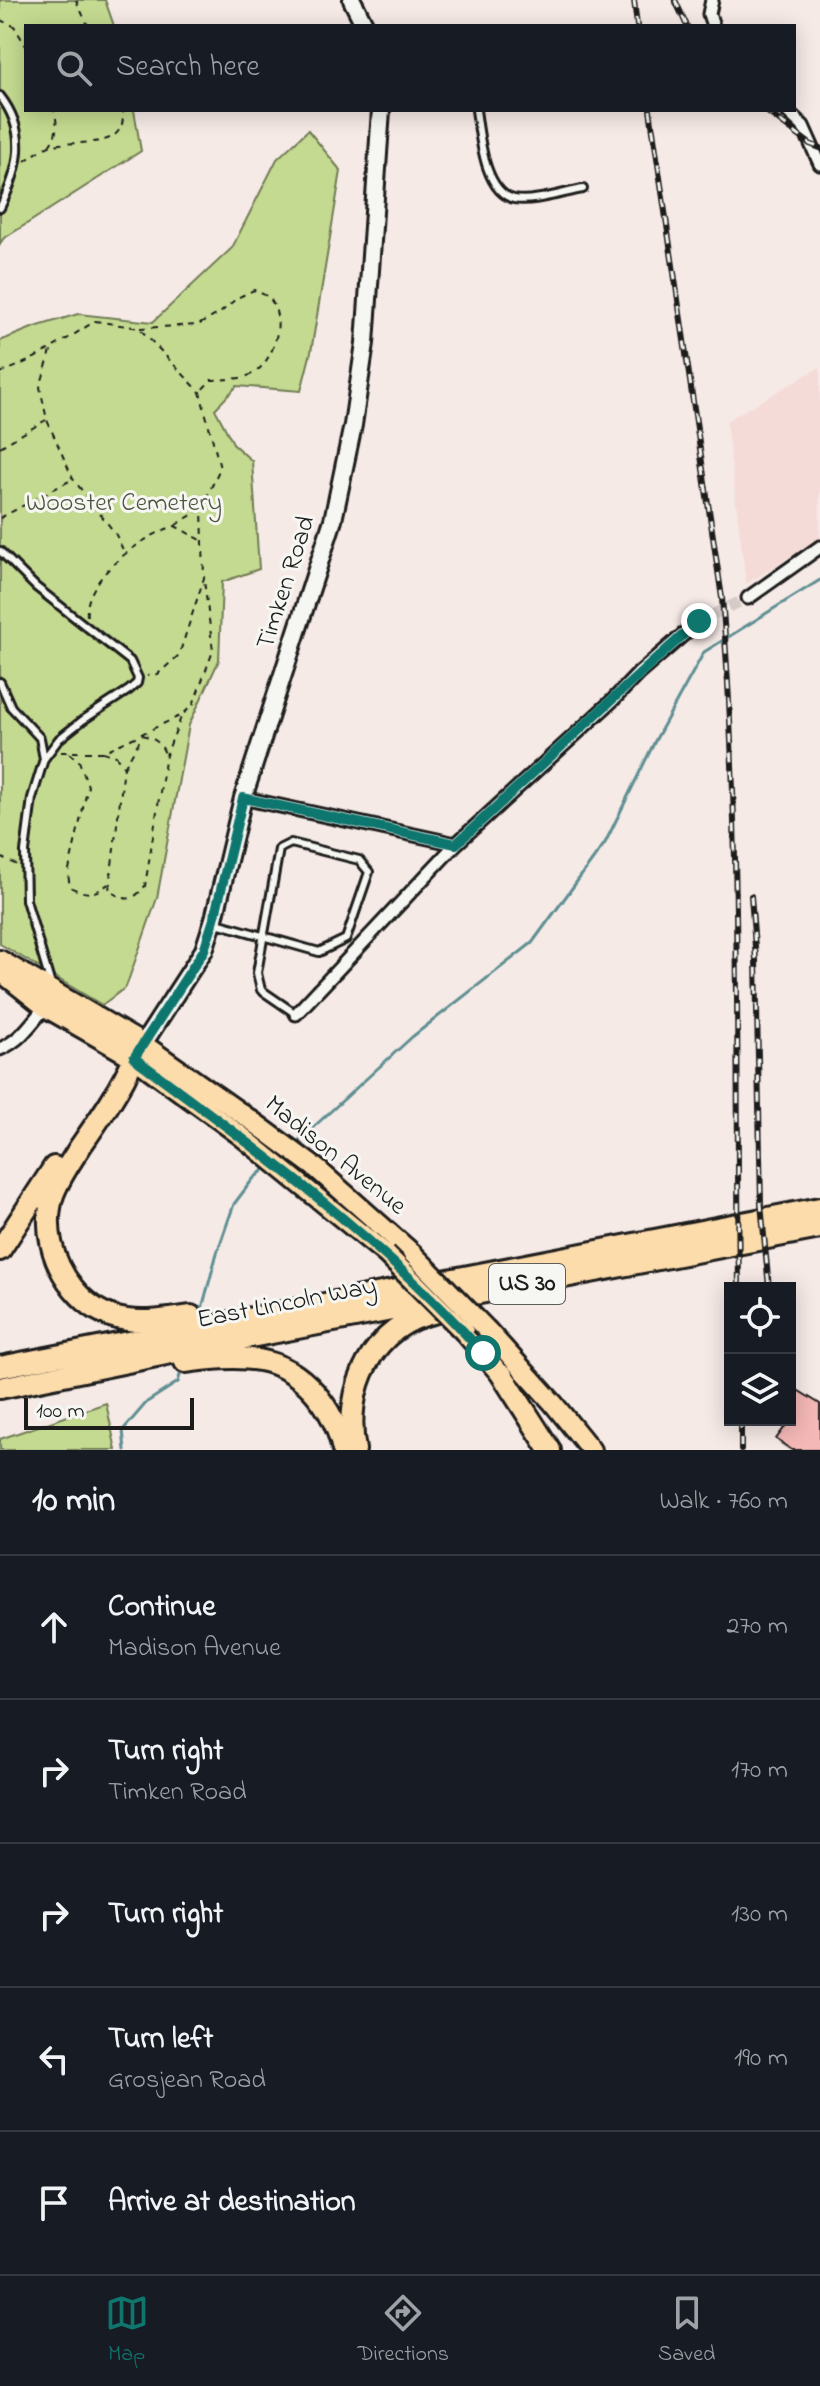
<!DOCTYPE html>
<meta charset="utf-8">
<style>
:root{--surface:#171b24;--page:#20242c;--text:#f1f3f6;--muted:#9ea1a6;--line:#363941;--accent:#0f766e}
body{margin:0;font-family:"Indie Flower",sans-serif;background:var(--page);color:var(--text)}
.controls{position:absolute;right:24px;bottom:24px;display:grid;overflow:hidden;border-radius:0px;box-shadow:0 4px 20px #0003}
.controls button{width:72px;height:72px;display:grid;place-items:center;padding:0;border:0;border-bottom:2px solid var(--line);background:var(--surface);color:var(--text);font:40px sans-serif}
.scale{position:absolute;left:24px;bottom:20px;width:170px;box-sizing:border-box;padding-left:8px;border:4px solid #1c1c1c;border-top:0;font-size:22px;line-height:28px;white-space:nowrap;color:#1c1c1c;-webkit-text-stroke:6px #f6f6f2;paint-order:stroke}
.stop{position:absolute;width:24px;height:24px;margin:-18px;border:6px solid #0f766e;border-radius:50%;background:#fff}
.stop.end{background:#0f766e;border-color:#fff;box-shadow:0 2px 8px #0008}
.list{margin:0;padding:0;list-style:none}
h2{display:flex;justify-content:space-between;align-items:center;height:104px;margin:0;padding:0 32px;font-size:34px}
h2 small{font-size:26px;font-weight:400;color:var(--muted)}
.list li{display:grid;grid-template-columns:52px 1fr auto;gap:24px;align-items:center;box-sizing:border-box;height:144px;padding:0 32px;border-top:2px solid var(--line)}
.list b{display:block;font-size:30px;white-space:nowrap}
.list p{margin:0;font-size:26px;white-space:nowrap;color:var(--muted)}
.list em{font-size:26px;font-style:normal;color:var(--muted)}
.icon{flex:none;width:44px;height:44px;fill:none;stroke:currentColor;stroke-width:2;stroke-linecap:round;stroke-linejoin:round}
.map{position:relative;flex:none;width:820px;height:1450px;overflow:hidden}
.search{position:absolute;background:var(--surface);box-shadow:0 4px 20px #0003;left:24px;right:24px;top:24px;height:88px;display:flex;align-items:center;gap:20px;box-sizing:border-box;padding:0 28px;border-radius:0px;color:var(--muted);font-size:30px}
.sheet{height:824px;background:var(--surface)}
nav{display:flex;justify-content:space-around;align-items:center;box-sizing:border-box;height:112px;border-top:2px solid var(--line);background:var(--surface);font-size:22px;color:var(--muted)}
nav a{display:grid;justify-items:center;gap:4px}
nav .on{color:var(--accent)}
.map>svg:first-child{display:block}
</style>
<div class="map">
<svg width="820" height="1450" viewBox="0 0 820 1450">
<defs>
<filter id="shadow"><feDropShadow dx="3.5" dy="3.5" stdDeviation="0" flood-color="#0004"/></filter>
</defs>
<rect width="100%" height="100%" fill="#f6eae6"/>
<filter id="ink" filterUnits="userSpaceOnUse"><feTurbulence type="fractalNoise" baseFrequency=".0125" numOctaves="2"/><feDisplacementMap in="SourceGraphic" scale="16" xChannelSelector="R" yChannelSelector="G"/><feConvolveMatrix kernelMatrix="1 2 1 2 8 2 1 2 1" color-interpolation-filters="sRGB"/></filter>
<g filter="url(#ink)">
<path fill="#f5dbd8" d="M820,367V539L746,584L726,421Z"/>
<path fill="#c4da90" stroke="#707b56" stroke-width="2" d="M0,0H105L114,26H26V110H134L141,151L3,239L0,244Z
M308,130L341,171L311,352L301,391L237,386L215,409L234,445L252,461L259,569L222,582L219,660L189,725L157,898L126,987L102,1005L0,944V341L32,328L78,314L153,322L232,248L277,159Z
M106,1403L116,1450H0V1439Z"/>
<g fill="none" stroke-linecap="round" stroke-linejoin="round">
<path stroke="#5f8f93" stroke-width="3" d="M296,1143L412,1037L532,943L605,843L656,739L704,652L820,580
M200,1316L217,1253L234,1204L253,1179L268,1166
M125,1450L123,1430L147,1402L178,1382L182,1368"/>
</g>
<path fill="#f4b8b6" stroke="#1c1c1c" stroke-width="2" filter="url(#shadow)" d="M791,1386L820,1404V1450H792L776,1439L790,1420Z"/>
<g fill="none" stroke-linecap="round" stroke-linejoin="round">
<path stroke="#d5cbc8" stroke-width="11" stroke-dasharray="11 5.5" stroke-linecap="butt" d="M699,621L748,598"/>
<defs>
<path id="lane" d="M0,96C29,133 19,170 0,208
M476,110C480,136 484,192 514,199C531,203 565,192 583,189
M0,551L36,587L130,661L138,678L137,683L129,690L83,720L59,739L44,759L32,798L25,852L26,900L51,985
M0,682L11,707L40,738L44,759
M213,922L319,952L346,939L369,872L359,860L291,843L279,849L257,973L261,990L296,1014"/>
<path id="street" d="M712,0L709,14L713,26
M786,110L803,126L820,164
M748,598L820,547
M243,798L456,844
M296,1014L456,844L613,700L638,674L699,621
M0,1049C21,1040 31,1024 45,1007"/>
<path id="secondary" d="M352,0L365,26
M143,1044L204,950L214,919L243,798L333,520L353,425L365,343L381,110"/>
<path id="primary" d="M0,960L143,1044L255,1123L317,1169L412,1253
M1,972L45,1007L134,1058L240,1135L386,1254
M488,1331L553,1403L591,1450
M464,1332L509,1384"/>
<path id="highway" d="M134,1058C120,1090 100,1118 80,1147C70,1163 59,1178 53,1195C43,1227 52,1262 73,1288C106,1329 144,1323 191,1316
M0,1250L54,1167
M185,1362C209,1359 235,1356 259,1360C304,1368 334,1408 343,1450
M0,1367L820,1208
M502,1375L550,1450
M0,1388L235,1340L820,1228
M355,1450C343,1389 372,1325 437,1312"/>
</defs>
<use href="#lane" stroke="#1c1c1c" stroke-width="12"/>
<use href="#street" stroke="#1c1c1c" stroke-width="17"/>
<use href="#secondary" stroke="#1c1c1c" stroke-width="22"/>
<use href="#primary" stroke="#1c1c1c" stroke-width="24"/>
<use href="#highway" stroke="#1c1c1c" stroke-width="26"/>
<path stroke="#1c1c1c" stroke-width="2" stroke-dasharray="6 6" stroke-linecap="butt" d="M76,0L88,26
M0,20L14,26L26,46
M49,146C58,134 58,124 54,110
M25,161C32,156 40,150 47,147C73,137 127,155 123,110
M140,328L198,325L220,313L237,298L254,290C260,293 267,295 270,299C286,319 275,359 254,373C243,380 224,379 211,380L200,392
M51,351L40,387L47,420L73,479L115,533L125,554
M0,373C34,361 64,341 95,321L139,328L200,392L220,468L202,508L204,578L179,655L158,674L147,676
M0,447L46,420
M0,518L73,479
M176,525L201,509
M87,616C83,578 144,535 175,526L203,541
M61,752H103L182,715L193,705L213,651L204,580
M103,752L116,756L124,767L109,890C126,902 132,902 145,886L166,755L182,715
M69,753L79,761L88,786L68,874L70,887C86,895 95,895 108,884
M124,767L143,735C154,739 161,742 165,754
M0,857L17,865"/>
<use href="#lane" stroke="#f6f6f2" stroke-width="6"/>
<use href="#street" stroke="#f6f6f2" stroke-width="11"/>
<use href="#secondary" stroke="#f6f6f2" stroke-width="16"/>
<use href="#primary" stroke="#fddcac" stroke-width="18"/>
<use href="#highway" stroke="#fddcac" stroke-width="20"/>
<defs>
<path id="rail" d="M634,0L637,26
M675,0L687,26
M650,110L722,598C741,827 736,1058 739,1288
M765,110L810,144L820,148
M751,896L756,960L761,1204L769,1288
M741,1420V1450"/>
</defs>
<use href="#rail" stroke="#1c1c1c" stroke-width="6"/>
<use href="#rail" stroke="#f6f6f2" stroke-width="3" stroke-dasharray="9" stroke-linecap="butt"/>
<defs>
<path id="primary-bridge" d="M412,1253L488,1331
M386,1254L464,1332"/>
</defs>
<use href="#primary-bridge" stroke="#1c1c1c" stroke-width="24" stroke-linecap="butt"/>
<use href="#primary-bridge" stroke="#fddcac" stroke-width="18"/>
</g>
</g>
<g fill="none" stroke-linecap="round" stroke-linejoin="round" filter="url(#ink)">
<path stroke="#0f766e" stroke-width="10" d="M483,1353C380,1238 258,1149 134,1058L204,950L214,919L243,798L456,844C537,770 616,694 699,621"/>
</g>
<g text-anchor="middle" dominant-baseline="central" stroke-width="6" stroke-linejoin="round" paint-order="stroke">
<rect fill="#f6f6f2" stroke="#5d5d5c" stroke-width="2" x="489" y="1264" width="76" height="40" rx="6"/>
<g font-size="24" font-weight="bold" fill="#1c1c1c">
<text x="527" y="1284">US 30</text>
</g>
<g font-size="26" fill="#4e553f" stroke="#f6f6f2">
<text x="124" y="504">Wooster Cemetery</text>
</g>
<g font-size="26" fill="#1c1c1c" stroke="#f6f6f2">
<text transform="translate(287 583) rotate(-72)">Timken Road</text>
<text transform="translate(335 1156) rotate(39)">Madison Avenue</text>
<text transform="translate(287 1304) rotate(-11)">East Lincoln Way</text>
</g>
</g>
</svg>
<div class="controls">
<button><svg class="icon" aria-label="locate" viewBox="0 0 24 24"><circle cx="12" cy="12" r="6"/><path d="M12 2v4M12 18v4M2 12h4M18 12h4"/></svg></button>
<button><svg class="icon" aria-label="layers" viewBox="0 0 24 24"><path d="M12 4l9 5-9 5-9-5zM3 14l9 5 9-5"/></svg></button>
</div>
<div class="scale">100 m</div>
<div class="stop" style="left:483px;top:1353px"></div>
<div class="stop end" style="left:699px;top:621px"></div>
<div class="search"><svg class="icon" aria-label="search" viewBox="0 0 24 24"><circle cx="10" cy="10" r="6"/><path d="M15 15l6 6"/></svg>Search here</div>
</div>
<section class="sheet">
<h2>10 min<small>Walk · 760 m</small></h2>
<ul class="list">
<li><svg class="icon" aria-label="ahead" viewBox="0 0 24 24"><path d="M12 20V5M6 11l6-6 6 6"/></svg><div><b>Continue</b><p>Madison Avenue</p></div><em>270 m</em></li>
<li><svg class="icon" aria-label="right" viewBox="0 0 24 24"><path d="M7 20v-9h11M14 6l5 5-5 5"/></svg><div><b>Turn right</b><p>Timken Road</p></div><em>170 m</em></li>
<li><svg class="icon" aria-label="right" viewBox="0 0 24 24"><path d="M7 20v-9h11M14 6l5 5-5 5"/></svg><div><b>Turn right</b></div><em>130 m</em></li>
<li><svg class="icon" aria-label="left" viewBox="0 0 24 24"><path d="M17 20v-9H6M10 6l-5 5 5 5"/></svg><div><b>Turn left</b><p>Grosjean Road</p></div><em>190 m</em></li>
<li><svg class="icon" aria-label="arrive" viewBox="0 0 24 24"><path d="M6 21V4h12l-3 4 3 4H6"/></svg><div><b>Arrive at destination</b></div></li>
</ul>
</section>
<nav>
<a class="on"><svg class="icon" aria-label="map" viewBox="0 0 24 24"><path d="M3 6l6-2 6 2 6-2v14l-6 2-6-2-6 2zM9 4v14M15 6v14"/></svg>Map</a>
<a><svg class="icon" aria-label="directions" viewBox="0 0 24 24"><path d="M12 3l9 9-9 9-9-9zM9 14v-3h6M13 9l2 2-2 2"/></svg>Directions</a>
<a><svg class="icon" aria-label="saved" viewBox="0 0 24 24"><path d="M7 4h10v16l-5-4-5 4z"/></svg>Saved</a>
</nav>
